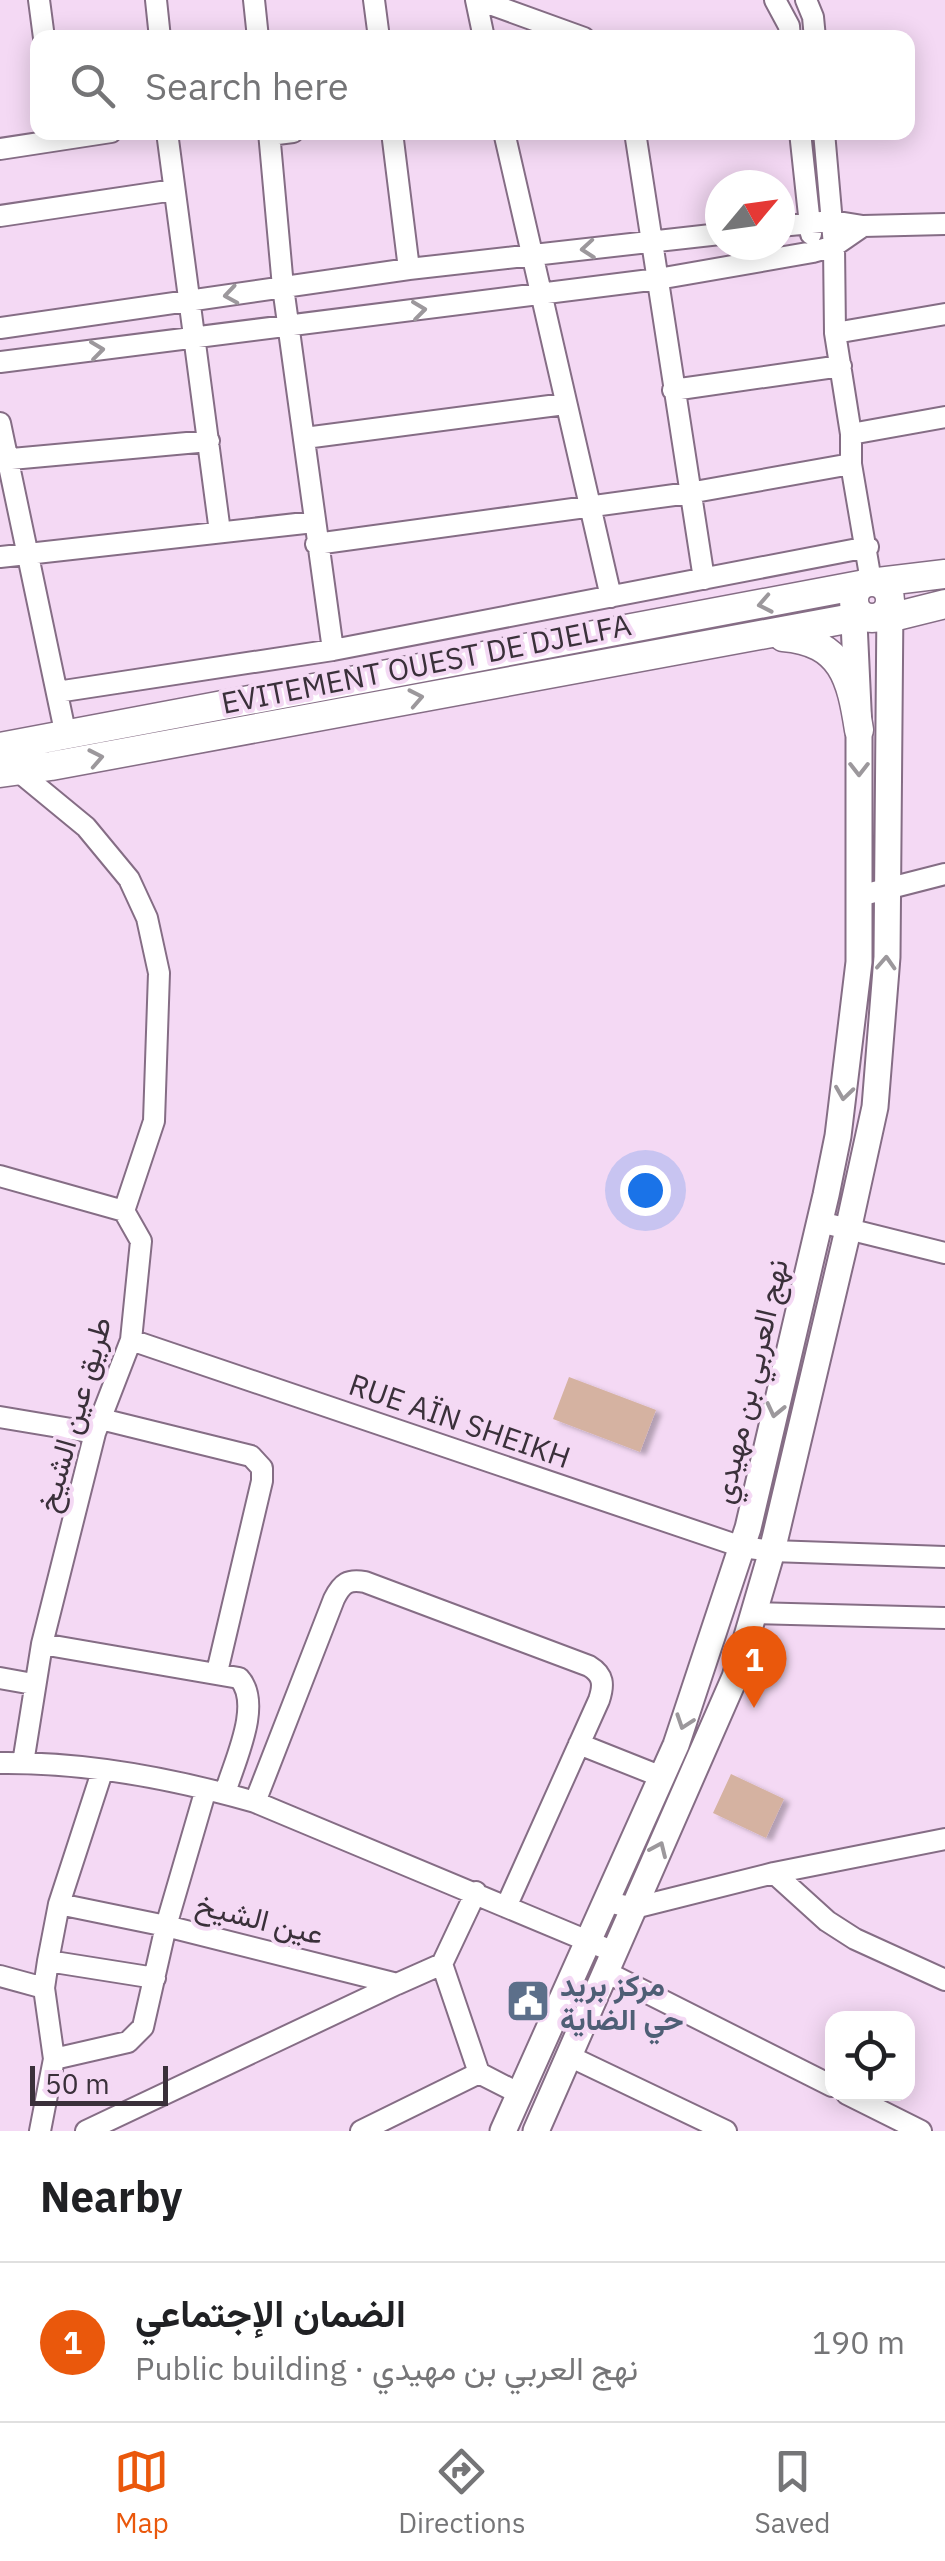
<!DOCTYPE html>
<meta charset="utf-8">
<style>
:root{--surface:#fff;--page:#f2f2f2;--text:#202124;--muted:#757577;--line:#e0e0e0;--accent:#ea580c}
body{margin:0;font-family:"IBM Plex Sans",Vazirmatn,sans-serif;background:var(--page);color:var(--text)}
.controls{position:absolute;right:30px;bottom:30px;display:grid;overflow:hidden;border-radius:20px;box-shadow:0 5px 25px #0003}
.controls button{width:90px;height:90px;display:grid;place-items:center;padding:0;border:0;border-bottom:2px solid var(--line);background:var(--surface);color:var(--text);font:50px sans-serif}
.compass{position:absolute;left:705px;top:170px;width:90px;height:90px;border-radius:50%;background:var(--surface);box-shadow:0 5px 25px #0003;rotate:61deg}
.scale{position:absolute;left:30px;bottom:25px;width:138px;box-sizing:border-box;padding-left:10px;border:5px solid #3a303a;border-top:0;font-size:28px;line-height:35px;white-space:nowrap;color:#3a303a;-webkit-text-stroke:8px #f4d9f4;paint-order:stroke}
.you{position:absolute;left:645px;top:1190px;width:35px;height:35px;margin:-25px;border:8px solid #fff;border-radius:50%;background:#1a73e8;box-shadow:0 0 0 15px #1a73e833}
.badge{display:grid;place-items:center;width:65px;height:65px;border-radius:50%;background:var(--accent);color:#fff;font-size:32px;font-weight:700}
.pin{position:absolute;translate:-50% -82px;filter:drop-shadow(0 2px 5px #0008)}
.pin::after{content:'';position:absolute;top:52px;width:35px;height:30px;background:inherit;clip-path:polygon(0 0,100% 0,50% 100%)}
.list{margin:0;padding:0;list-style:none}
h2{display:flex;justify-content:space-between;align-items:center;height:130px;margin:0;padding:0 40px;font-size:42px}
h2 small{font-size:32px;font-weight:400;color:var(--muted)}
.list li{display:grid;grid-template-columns:65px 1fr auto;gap:30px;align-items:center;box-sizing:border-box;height:160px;padding:0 40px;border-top:2px solid var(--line)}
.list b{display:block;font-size:38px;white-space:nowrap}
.list p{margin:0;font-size:32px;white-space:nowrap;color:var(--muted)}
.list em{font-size:32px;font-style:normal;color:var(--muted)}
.icon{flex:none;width:55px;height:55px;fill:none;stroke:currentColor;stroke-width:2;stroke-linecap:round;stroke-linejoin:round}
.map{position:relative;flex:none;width:945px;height:2131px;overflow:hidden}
.search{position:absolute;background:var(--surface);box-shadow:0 5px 25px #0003;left:30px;right:30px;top:30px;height:110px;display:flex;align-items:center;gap:25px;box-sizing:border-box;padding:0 35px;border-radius:20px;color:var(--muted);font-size:38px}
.sheet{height:290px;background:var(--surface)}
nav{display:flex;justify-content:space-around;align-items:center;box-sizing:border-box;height:140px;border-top:2px solid var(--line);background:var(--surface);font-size:28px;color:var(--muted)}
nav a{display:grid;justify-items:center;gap:5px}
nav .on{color:var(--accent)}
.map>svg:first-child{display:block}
</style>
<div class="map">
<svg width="945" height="2131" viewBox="0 0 945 2131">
<defs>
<filter id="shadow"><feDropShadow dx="6" dy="3.5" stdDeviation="2.5" flood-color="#0004"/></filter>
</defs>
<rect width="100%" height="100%" fill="#f4d9f4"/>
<path fill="#d5b2a1" filter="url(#shadow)" d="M569,1377L656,1410L640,1452L553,1419Z
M731,1774L784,1799L766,1838L713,1813Z"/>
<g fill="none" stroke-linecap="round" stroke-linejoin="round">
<defs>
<path id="minor" d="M39,0L44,38
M156,0L160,38
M254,0L258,38
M374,0L379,38
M476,0L484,38
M479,0L584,38
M775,0L789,26L790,38
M806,0L813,17L815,38
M167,132L220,532
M269,132L283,287L333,650
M392,132L409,269
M504,132L611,597
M635,132L704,579
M800,132L811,234
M824,132L834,246L835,333L851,434V464L871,581
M269,135L293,132
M0,149L111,132
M0,216L174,190
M780,226L832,221L863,226L945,224
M0,328L409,269L720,234
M835,333L945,314
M0,362L658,279L813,252L834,246L863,226
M673,390L841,366
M0,423L66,736
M851,434L945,417
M305,438L565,404
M0,460L209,441
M316,544L689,493L851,464
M0,557L314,522
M57,692L333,650L868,547
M17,766L18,771L86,827L129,879L147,918L159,973L154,1121L124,1211
M859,896L945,874
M0,1176L124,1211L141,1241L131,1340L95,1433L42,1644L23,1763
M820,1222L945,1253
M131,1340L742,1547L772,1551L945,1557
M0,1417L95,1433
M101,1419L251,1456L262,1468V1481L217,1672
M753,1613L945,1618
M42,1644L239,1678C263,1704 234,1762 225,1793
M0,1678L33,1684
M579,1744L662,1777
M0,1763C84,1762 175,1779 255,1802L614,1952
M255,1802L334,1599C342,1583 348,1579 365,1582L589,1666C604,1675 604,1685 599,1700L506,1907
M774,1873L827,1921L855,1939L945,1980
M476,1892L442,1964L479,2073
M608,1902L634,1908L774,1873L945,1839
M59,1904L166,1926L397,1984L442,1964
M48,1961L155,1978
M606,1972L832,2086
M0,1976L44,1988
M569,2056L726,2131
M54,2059L128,2042L143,2027L166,1926L206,1789
M847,2094L921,2131
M40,2131L54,2059L44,1988L48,1961L59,1904L102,1772
M86,2131L397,1984
M361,2131L479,2073L520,2094"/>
<path id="major" d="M503,2131L676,1745L748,1528L826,1195L838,1136L859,962V730L853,601
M536,2131L735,1677L772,1551L848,1230L875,1107L887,957L890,602"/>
<path id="highway" d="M854 600a18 18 0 1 1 36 0a18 18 0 1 1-36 0Z
M878,582L945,574
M880,617L889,618L945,604
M783,637C843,642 851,679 859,730
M0,747L860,585
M0,773L51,766L863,616"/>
</defs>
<use href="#minor" stroke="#856d85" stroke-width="24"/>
<use href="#major" stroke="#856d85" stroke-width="29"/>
<use href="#highway" stroke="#856d85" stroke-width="31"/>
<use href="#minor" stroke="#fff" stroke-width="20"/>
<use href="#major" stroke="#fff" stroke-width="25"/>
<use href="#highway" stroke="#fff" stroke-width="28"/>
</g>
<defs><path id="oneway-chevron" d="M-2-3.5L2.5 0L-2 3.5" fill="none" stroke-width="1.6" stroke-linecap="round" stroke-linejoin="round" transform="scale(2.5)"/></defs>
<g stroke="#9c989c">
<use href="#oneway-chevron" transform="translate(588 249) rotate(175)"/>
<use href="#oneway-chevron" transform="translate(231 295) rotate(171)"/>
<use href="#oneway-chevron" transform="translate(419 310) rotate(-7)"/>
<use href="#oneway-chevron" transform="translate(97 350) rotate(-7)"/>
<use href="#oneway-chevron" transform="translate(765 604) rotate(169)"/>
<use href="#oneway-chevron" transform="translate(416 698) rotate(-11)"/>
<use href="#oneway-chevron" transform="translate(96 758) rotate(-11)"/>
<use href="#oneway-chevron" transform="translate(859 769) rotate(90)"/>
<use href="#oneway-chevron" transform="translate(886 963) rotate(-87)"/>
<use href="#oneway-chevron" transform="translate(844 1093) rotate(98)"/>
<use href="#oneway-chevron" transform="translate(775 1410) rotate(103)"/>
<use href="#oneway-chevron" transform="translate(684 1722) rotate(109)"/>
<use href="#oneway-chevron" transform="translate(659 1849) rotate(-66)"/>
</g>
<defs>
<symbol id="civic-square" viewBox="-11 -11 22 22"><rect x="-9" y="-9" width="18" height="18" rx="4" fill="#5c6f8a" stroke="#f4d9f4"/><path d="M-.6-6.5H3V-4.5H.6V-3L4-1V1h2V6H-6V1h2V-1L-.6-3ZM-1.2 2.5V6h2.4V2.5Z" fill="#fff"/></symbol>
</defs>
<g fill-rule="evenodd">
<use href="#civic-square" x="503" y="1976" width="50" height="50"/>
</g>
<g text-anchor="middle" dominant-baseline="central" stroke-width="8" stroke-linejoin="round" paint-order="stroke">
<g font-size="30" fill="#3a303a" stroke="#f4d9f4">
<text transform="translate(426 663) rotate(-11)">EVITEMENT OUEST DE DJELFA</text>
<text transform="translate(749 1381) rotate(-77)">نهج العربي بن مهيدي</text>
<text transform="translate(73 1414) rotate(-74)">طريق عين الشيخ</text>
<text transform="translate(460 1420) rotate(19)">RUE AÏN SHEIKH</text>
<text transform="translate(260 1918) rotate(14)">عين الشيخ</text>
</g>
<g font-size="30" font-weight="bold" fill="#4e5e75" stroke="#f4d9f4" text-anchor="start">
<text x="560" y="1984">مركز بريد<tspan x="560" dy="34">حي الضاية</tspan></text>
</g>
</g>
</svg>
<div class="controls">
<button><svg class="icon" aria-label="locate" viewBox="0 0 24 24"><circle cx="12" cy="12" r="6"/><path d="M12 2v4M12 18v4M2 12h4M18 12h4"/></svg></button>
</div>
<svg class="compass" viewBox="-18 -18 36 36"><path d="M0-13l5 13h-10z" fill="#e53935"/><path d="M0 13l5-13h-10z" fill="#757577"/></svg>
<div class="scale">50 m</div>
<div class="you"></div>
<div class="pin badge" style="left:754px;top:1708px">1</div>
<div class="search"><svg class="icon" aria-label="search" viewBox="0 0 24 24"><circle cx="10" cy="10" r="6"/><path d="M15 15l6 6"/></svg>Search here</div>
</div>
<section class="sheet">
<h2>Nearby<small></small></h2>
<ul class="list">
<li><span class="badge">1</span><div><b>الضمان الإجتماعي</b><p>Public building · نهج العربي بن مهيدي</p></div><em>190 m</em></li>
</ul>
</section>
<nav>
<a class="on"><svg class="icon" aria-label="map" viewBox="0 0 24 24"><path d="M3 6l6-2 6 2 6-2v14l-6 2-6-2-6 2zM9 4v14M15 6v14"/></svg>Map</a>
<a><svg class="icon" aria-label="directions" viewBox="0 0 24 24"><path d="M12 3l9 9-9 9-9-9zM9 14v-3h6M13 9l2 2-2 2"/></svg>Directions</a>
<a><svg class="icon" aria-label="saved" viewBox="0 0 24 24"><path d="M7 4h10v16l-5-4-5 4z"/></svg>Saved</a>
</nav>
